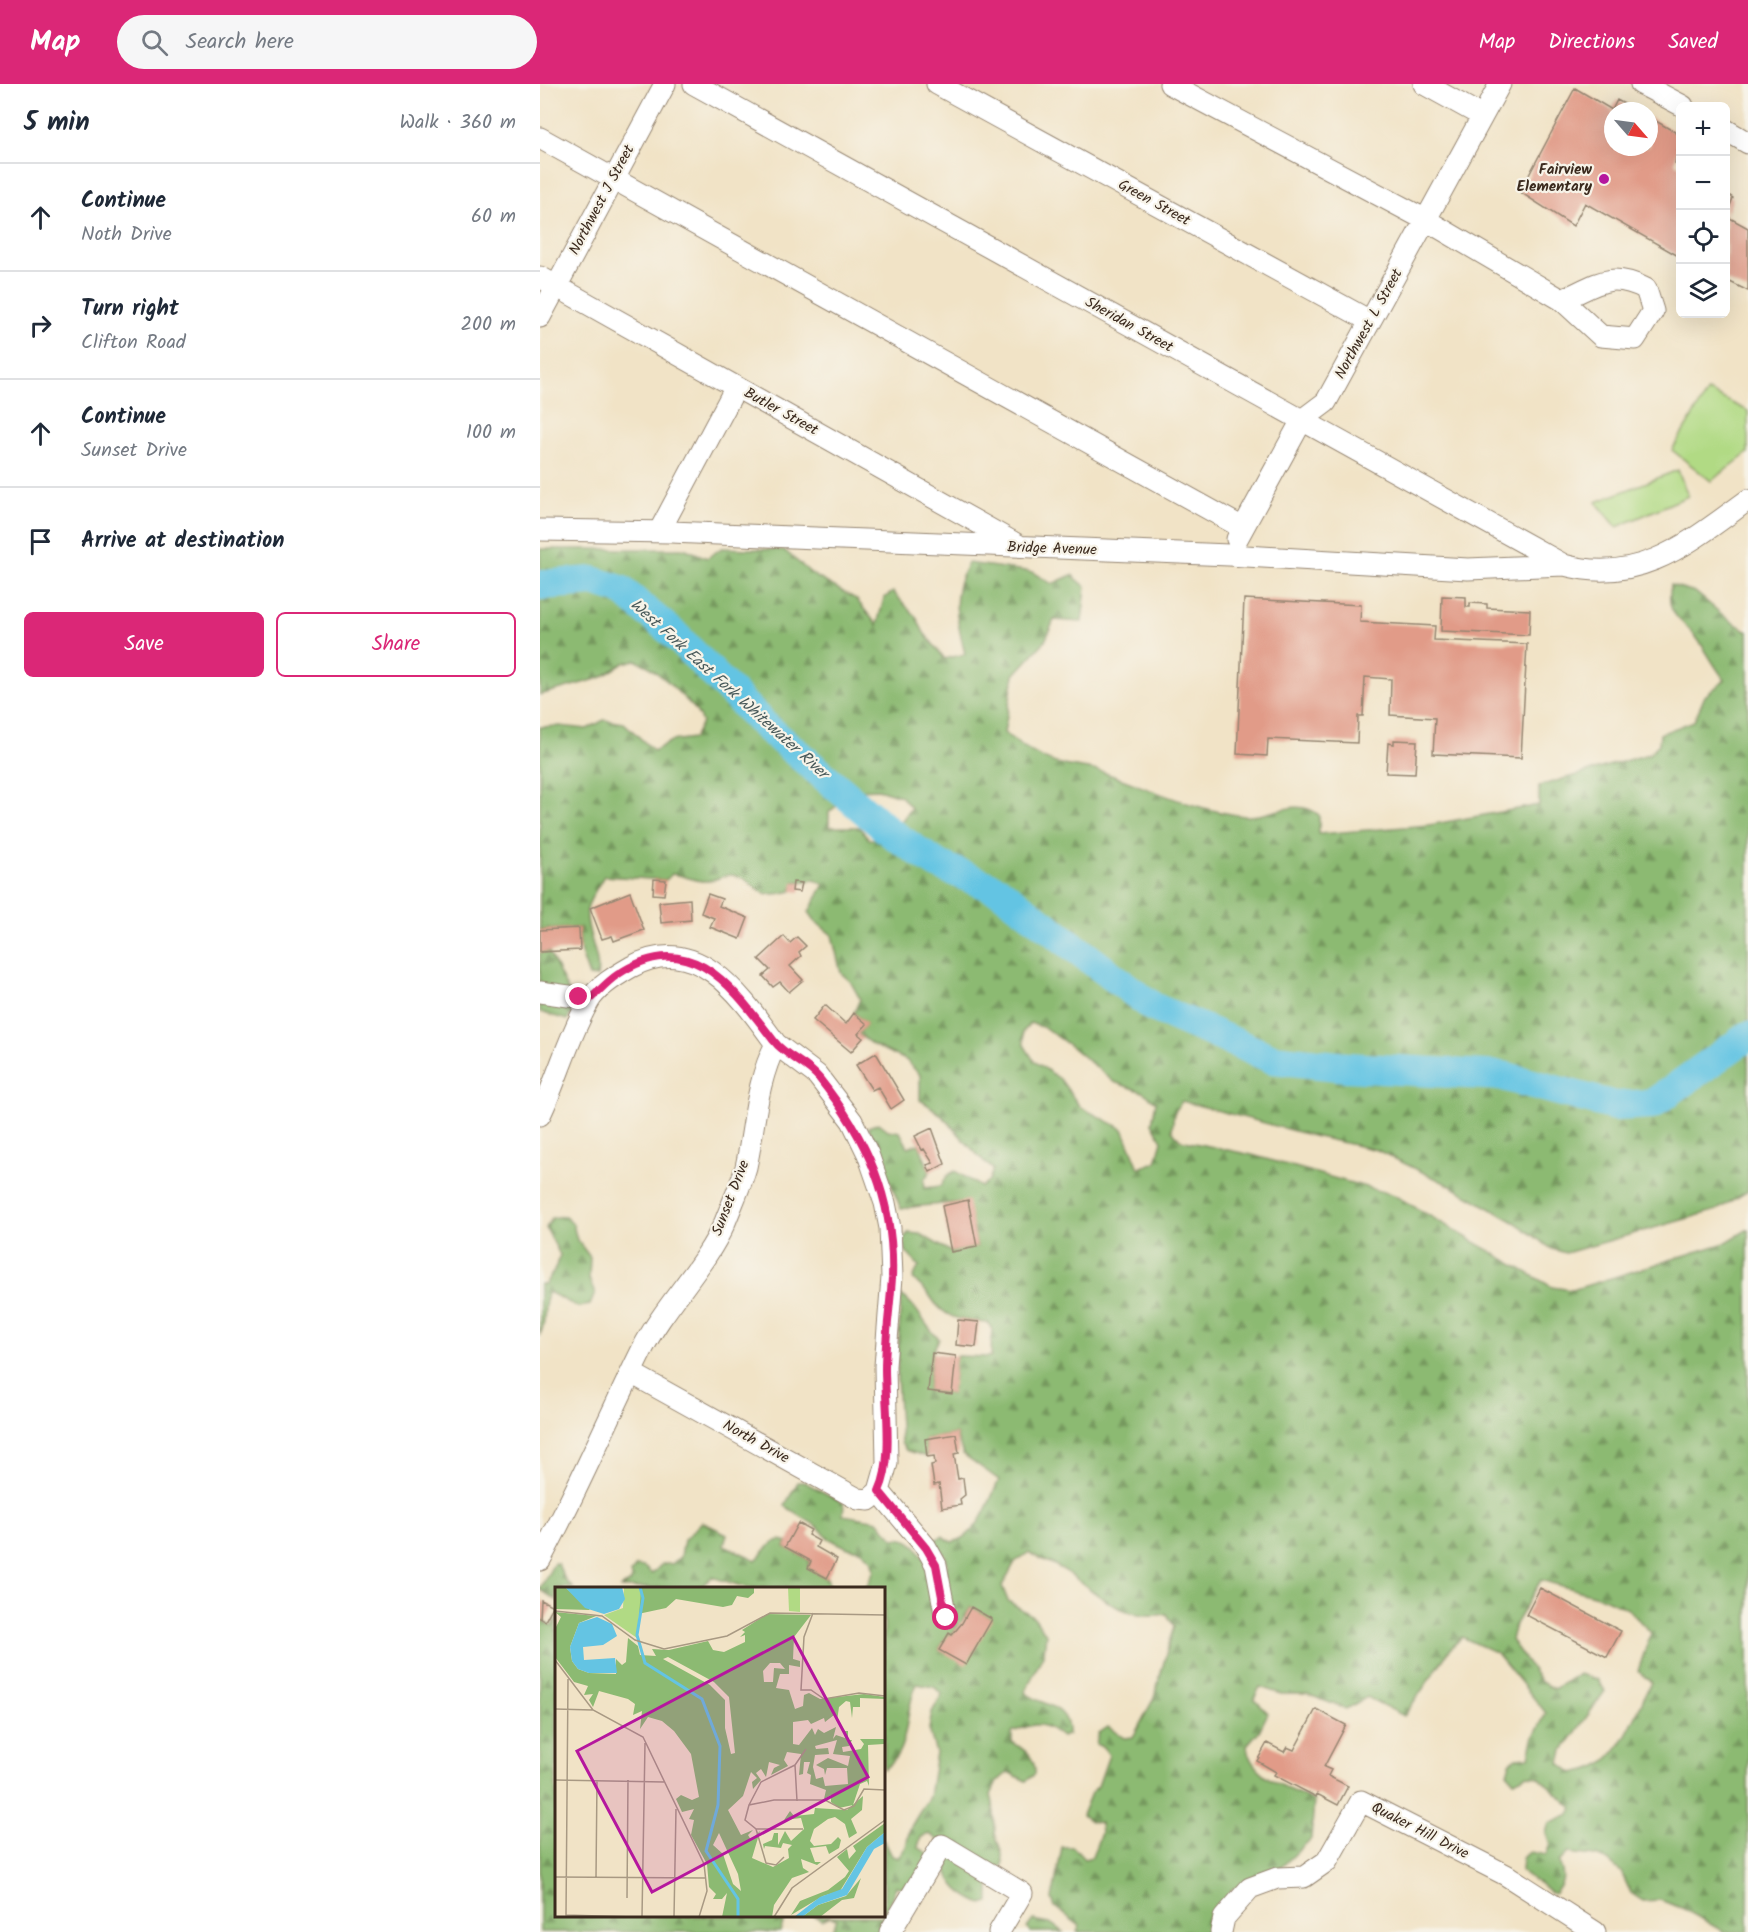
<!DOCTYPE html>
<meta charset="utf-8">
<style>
:root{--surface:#fff;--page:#f6f6f7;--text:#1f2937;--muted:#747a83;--line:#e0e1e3;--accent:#db2777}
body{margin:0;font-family:Kalam,sans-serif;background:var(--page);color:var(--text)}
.controls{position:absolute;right:18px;top:18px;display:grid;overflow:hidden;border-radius:9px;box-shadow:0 6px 24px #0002}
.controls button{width:54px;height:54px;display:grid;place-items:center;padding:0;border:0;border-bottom:2px solid var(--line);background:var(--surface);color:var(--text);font:30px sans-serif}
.compass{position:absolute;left:1064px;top:18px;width:54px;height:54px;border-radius:50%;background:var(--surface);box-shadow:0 6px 24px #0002;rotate:118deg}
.stop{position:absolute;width:18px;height:18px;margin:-14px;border:4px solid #db2777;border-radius:50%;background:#fff}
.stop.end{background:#db2777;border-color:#fff;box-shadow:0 2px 6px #0008}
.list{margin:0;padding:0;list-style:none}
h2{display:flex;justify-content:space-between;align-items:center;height:78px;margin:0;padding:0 24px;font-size:26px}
h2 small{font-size:20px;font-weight:400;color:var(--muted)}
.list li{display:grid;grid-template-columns:39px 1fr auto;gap:18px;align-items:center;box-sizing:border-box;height:108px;padding:0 24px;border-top:2px solid var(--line)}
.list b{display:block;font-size:22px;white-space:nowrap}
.list p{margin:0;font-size:20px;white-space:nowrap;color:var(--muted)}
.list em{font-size:20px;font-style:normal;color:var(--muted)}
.actions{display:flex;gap:12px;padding:18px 24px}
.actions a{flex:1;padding:14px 0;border:2px solid var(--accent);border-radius:9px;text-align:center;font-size:21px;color:var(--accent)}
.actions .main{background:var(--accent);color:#fff}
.icon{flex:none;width:33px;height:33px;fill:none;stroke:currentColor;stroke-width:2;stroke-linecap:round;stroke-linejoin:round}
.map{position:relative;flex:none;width:1208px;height:1848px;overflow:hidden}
header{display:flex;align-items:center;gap:36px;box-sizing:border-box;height:84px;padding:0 30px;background:var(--accent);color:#fff}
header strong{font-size:28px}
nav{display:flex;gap:33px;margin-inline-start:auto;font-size:21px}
.search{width:420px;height:54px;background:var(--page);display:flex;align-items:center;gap:15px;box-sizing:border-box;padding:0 21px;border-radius:33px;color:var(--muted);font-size:22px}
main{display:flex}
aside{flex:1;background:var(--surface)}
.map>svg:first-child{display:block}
</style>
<header>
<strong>Map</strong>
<div class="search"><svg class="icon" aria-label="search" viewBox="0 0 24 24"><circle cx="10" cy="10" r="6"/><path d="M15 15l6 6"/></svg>Search here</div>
<nav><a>Map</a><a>Directions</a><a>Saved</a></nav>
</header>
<main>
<aside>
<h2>5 min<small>Walk · 360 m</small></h2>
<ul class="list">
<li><svg class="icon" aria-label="ahead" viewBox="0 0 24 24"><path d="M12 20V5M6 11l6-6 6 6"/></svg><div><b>Continue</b><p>Noth Drive</p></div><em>60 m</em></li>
<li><svg class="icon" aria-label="right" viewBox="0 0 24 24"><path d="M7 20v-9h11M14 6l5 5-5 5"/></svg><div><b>Turn right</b><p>Clifton Road</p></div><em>200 m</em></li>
<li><svg class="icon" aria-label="ahead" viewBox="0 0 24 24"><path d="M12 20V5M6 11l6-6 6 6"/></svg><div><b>Continue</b><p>Sunset Drive</p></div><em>100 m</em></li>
<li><svg class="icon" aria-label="arrive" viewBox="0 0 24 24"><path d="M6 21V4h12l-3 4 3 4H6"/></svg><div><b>Arrive at destination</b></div></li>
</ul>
<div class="actions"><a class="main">Save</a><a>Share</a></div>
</aside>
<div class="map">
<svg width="1208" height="1848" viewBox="0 0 1208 1848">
<defs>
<pattern id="forest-firs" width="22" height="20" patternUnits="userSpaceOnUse" patternTransform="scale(1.5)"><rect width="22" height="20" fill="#8cba72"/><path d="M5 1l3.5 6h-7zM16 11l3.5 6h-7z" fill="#74975d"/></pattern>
</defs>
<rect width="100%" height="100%" fill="#f7f3e8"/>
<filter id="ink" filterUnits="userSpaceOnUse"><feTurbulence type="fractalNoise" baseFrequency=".0167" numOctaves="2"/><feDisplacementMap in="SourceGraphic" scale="12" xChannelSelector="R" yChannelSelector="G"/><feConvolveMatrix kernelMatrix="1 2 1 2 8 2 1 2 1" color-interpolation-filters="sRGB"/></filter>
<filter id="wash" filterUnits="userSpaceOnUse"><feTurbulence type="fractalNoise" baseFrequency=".008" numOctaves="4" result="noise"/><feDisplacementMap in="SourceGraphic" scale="24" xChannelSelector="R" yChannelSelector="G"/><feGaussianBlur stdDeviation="1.35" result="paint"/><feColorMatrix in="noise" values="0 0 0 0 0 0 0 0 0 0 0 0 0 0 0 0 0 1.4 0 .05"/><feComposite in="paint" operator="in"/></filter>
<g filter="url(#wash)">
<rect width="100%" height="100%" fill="#f1e3c6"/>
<path fill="url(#forest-firs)" stroke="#647248" stroke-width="1.5" fill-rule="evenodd" d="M182,464L244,466L273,491L316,515L337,541L344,514L353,508L376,533L384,549L405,575L425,570C417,536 409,512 428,479L492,488L512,500L532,491L546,503L542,538L514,536L505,557L474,591L464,649C481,661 499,675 520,680C535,684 550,684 565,689C611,705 656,727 705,732C731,734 756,712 779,731V750L889,741L999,721V702L1109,670L1119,660L1120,650L1154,637L1165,612L1185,596C1174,583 1167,567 1156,553C1140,533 1125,532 1131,501L1155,508L1190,537L1208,547V1107L1177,1126L1026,1169L1012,1165L976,1139L911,1102L837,1066L773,1052L642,1017L634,1029L632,1046L640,1056L712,1071L854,1111L1012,1203L1032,1206L1185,1159L1208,1145V1848H1184L1144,1825L1120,1816L1103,1817L1091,1809L1081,1788L1068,1777L1056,1772L1028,1769L1019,1778C1025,1792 1024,1799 1014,1810L981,1787L982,1774L990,1768L1006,1771L1010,1760L1006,1749L1009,1739L1030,1730L1033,1724L999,1693L987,1691L974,1697L967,1689L970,1679L977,1674L989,1673L993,1655L1006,1629L957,1569L922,1553L911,1564L864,1632L827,1613L806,1625L767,1610H741L720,1603L714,1615L728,1629L719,1647L707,1661C709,1693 749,1704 774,1717L771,1755L736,1788L692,1805L674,1838L673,1848H537L540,1842L515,1823L512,1815L522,1763H533L544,1775L552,1773L561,1749L560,1739L550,1737L542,1731L551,1709L558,1702L569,1671L564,1664L556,1660L559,1649L568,1643L584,1654L593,1653L614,1614L634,1542L627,1530C581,1537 561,1512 527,1488C515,1480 501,1475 488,1469L475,1478L462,1502L468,1517L494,1533L506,1550L504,1569L485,1608C499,1622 530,1619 528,1650L522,1653C502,1636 495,1639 472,1648V1658C485,1666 496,1673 495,1690L486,1697L468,1688L457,1698L451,1711C455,1724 454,1734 455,1747C456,1759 464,1767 463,1781L449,1794V1818L442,1820C428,1814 414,1806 408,1789C407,1785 410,1780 409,1775C407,1765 398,1754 389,1750L381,1753L378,1763L396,1775L369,1806L356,1802L344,1835L359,1848H291L297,1835L290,1832L282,1836L275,1832H344V1756L352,1772L358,1774L366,1763L370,1744L389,1713L396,1669L389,1645L392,1628L402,1610L394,1603L377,1600C363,1627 372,1667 344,1685V1504H326L334,1486L331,1475L321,1466L308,1464L286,1453C280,1439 256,1433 245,1421L258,1398H264L304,1419L303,1431L338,1437L354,1455C375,1451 382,1472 391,1487L408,1482L405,1471L393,1458L402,1452L412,1458C438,1454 449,1417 459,1396L423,1370L416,1350L385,1355L387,1373L366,1366L361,1359L357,1293L361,1211C378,1222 384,1242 399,1255L392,1269L388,1307L412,1310L416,1272L451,1273L452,1246L448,1239C421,1236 405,1236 390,1212C385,1205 378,1201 373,1194L379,1182L366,1168L364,1155L368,1149L380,1150L411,1168L437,1163L427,1117C405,1121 384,1120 361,1125L328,1043L339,1039L348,1046L360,1048L368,1063L379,1060L390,1088L384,1096L385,1104L401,1102L408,1091L415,1087L441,1103L449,1097L453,1085C426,1064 410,1032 380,1016V991L366,976L333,961L318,950L326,940L314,929L320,915L310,897L301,889L292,851L276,838L269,828L284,800L275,796L254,798L252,807C208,818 221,795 192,791C183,790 174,798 165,797C154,797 143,791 132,790L126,796L64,792C59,801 48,816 47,827C45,849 61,871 57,893L49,892L40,866L39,844L0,846V643L19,642L47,645L64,636L84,639L114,667L131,657L154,654L162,638L155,625L127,597L108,582L95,576L84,579L60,594L0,611V465H146L167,474ZM338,705L361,712L371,724L348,756L329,755L319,743H289V728L317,706ZM490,939L505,944L533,964L574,998L603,1008L616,1018L612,1039L622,1057L616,1078L599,1084L583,1045L540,1023L520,995L494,977L484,961L483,948ZM1001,1496L1064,1514L1088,1525L1111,1549L1098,1587L1111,1598C1099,1623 1082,1672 1056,1683C1049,1686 1041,1687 1033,1689L1020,1679L1023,1666L1065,1607L1058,1596L1039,1590L1014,1605L1001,1598L971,1556L975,1540ZM431,1523L451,1535L399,1566L409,1549L412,1551Z
M0,868H9L36,923L27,936L0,928Z
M24,1132L33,1140L37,1156L50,1173L49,1195L55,1209L50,1221L38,1223L9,1208C1,1223 8,1236 0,1250V1200H5L14,1187L20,1171L6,1144L12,1134Z
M162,1438L187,1450L184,1461L216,1476C226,1467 234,1451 247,1458L245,1463L271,1477L268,1484L287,1494L290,1504H208L172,1493L159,1504H80L91,1498V1489L96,1482L104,1483L112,1490L122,1480H132L141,1472L144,1456Z
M14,1479L18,1480L25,1496L33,1504H16V1516L0,1505Z
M0,1534L12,1542L16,1534V1832H246L240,1848H0Z
M493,1836L510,1839L523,1848H491L487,1844Z"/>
<path fill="#b1da84" stroke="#768251" stroke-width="1.5" d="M1168,307L1208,327V369L1171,397L1132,366Z
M1138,386L1148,412L1077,443L1056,418Z"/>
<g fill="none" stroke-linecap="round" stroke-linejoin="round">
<path stroke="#64c4e3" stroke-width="30" d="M0,501L53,497L81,506L135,551L225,642L351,749L397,780L460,807L613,923L733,975L807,983L963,992L1075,1022L1112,1020L1208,952"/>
</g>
<g id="blocks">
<path fill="#e19b88" d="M1035,4L1072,26L1077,16L1097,27H1073V63H1109V33L1140,51L1135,79L1140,82V173L1045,119L1033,142L980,108Z
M1186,109L1193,114L1186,132L1208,144V207L1186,196Z
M902,512L926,513V523H930V519L947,520V524L990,526L989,551L901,547Z
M704,515L821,521L820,538L895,542L894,556L987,560L981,674L893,670L895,634L850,631L851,595L825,593L823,632H818L817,659L728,655L727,672L697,670Z
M854,656L877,657L875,690L846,689L848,659L854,660Z
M114,795L126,796L124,811L113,810Z
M253,798L262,799L260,808L252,807Z
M90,808L104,846L74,857L72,852L62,855L50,824Z
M168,810L182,815L179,822L208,834L200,855L170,843L174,834L161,829Z
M150,815L151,836L121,839L119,818Z
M39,844L40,866L0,868V846Z
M244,852L250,859L257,853L266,862L259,868L261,872L250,882L263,896L249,908L240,898L233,903L223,892L230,886L219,875Z
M285,921L306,940L314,929L327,940L318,950L323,954L311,968L273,936Z
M336,969L364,1016L351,1025L338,1003L332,1006L316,981Z
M392,1044L405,1080L390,1088L387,1081L393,1079L384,1065L382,1066L375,1052Z
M428,1116L437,1163L411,1168L402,1122Z
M418,1236L439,1238L436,1263L416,1261Z
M392,1269L416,1272L412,1310L388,1307Z
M416,1350L419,1369L414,1370L418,1395L423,1394L425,1411L420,1415L421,1421L402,1424L399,1400L394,1401L391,1381L395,1380L394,1372L387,1373L385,1355Z
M258,1439L271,1446L268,1451L279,1457L276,1463L297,1475L287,1494L268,1484L271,1477L245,1463Z
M1000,1504L1081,1547L1067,1573L986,1531Z
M1,1516L13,1522L5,1537L0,1534Z
M431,1523L452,1535L426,1581L399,1566L409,1549L412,1551L422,1539Z
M776,1625L806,1641L784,1683L791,1686L788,1692L808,1702L798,1721L777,1710L776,1713L734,1691L736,1688L717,1677L727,1659L744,1668L747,1663L754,1666Z"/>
</g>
</g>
<g filter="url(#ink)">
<use href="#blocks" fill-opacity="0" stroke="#968672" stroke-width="1.5"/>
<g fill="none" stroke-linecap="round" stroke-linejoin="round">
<defs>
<path id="minor" d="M154,0L1024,481C1100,502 1151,457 1208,416
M397,0L830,237
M630,0L886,136L1022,216L1061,252L1095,255L1113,227L1106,205C1069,186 1057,201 1022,216
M884,0L942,32
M1101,0L1143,22
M1186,46L1208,59
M0,54L703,444
M0,193L478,461
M0,233L125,0
M0,446L131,448L689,471L928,485L1024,481
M119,448L196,303
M697,455L762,336L786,318L960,0
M0,908L50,915
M0,1031C18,994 28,953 49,917C57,903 77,891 91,883C158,847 201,912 236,960C216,998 215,1042 206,1083C201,1101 192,1120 185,1138C164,1185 124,1221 101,1268C67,1337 37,1408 0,1476
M93,1290L318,1415L329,1416L339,1407L347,1379L345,1282L352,1193L350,1144L345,1119L328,1070L312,1037L277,991L236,960
M339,1407L386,1463L396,1481L406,1534
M350,1848L402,1761L482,1809L459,1848
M681,1848L684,1834L710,1804L737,1794L764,1793L787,1777L821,1717L966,1791L1055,1848"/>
</defs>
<use href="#minor" stroke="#968672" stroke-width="23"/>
<use href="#minor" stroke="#fff" stroke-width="21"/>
</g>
</g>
<g fill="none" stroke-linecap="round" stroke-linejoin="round" filter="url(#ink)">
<path stroke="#db2777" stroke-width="8" d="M39,913L50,915C59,907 68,897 77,891C151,841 193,904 234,957C245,972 267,979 279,994C327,1054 355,1116 352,1194C350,1225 345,1255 345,1285C345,1320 354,1376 339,1407L386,1464L396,1481L406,1534"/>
</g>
<circle fill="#b5179e" stroke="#f7f3e8" stroke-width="2" cx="1064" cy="95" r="6"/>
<g text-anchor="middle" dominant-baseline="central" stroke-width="4.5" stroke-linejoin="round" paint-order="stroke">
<g font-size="15" font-weight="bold" fill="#3b2a1e" stroke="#f7f3e8" text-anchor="end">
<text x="1052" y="86">Fairview<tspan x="1052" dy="17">Elementary</tspan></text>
</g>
<g font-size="15" fill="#3b2a1e" stroke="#f7f3e8">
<text transform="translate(62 116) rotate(-62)">Northwest J Street</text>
<text transform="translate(614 119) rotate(29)">Green Street</text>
<text transform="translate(829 240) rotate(-61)">Northwest L Street</text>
<text transform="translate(589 241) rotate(29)">Sheridan Street</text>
<text transform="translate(241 328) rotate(29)">Butler Street</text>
<text transform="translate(512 465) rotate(2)">Bridge Avenue</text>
<text transform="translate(191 1114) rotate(-69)">Sunset Drive</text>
<text transform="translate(216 1358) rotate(29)">North Drive</text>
<text transform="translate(880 1747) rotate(27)">Quaker Hill Drive</text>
</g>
<g font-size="16" font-style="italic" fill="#475859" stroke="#f7f3e8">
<text transform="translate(189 605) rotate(42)">West Fork East Fork Whitewater River</text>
</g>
</g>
<g transform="translate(15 1503)">
<rect width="330" height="330" fill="#f1e3c6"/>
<path d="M245,0V25L234,24L233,0Z" fill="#b1da84"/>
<path d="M0,0H10L35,23L0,22ZM85,0H199V6L193,11L182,9L177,18L168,20L121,12L111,21L83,27ZM0,25L41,29L24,36L15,60L17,74L23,82L34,86L61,87V72L67,78L71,75L73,51L83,59L85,68L101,69L97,62L114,63L153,54L158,63L169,65L190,55V48L185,50L190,45L187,43L212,27L256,28L239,50L238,72L245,74V80L234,78V87H225L221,101L234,103L240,122L248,119L249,108L254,106L265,112L309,107L330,110V112L305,111V120H298L297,131L295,115L291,114L284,120L282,134L279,128L270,135L269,131L256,137L253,133L238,135V157L244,158L257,141L260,148L263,142L269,146L281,140L278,152L281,148L290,151L289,144H293V153H297L294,159L287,160L288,165L306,162L309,157L305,152H330L329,157L313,158L314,199L312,194L305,197L298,218L284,221L276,215V208L269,212L271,203L255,197L256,188L252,186L255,175H249L248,187L244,188L246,167L232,165L229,173L233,179L216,188L219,181L225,178L214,175L211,190L206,182L201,186L206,193L198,202L197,195L202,191L196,185L188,209L173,223L186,248L198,243L193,248L196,253L205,244L197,271L218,280L234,271L233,262L237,258L228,256L226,261L210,259L209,262L208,257L217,253L219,246H223V258L230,244L236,254L249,242L246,231L229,233L235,224L239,229L259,227L260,221L292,223L308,209L307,223L296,232L302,246L294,251L290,237L280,230L273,232L259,242L255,254L259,259L276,257L283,250L286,253L284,261L274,267L271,259L255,261L260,275H266L262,278L246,272L248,281L254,285L237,291L219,318L217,330H167L172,306L167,312H158L161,307L154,300L152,277L136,248L139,233L134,232L139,222L127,225L121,212L126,208L137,213L144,210L136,167L119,144L107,134L93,130L85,142L87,124L78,128L80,117L73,112L44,104L38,120L34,113L38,107L29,108L33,99L19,95L0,70V42L6,30ZM113,70L159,95L174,110L180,166L176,167L170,141V113L155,98L108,72ZM215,76H225L230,82L219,81L218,95H209L208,84ZM282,153L278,167L295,169L293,179L273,171L261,178L269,182L270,188L272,181H292L293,197L270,199L268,190L261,192L258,180L260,168L274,167L273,161L261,162L260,159ZM164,246L183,287L186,304L178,297L168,267L158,258ZM330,236V245L312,260L285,304L268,309L236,328L245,314L273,303L290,290L294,284L282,270L292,262L294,272L301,264L298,259ZM306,291L299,311L287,313L265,330H247L263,318L291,309Z" fill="#8cba72" fill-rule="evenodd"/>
<path d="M69,0H84L86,4L82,51L49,28L68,21Z" fill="#b1da84"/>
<path d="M10,0H67L70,12L64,22L49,27L30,21ZM42,30L57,37L62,49L48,58L28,60L29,73L60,71L62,86H34L23,82L17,74L15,60L24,36ZM330,245V256L319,262L292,308L263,318L247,330H239L265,310L287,302L312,260Z" fill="#64c4e3"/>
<path fill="none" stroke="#64c4e3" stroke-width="3" d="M85,0L88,11L82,48L90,76L147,112L165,159L163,218L151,264L183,312V330"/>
<path fill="none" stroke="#a89983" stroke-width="1.5" d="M0,24L47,29L80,53L109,62L172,49L215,26L330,28M258,26L249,50L246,103H256L269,112L304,106L330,109M0,73L38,123L88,150L149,277L152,304L144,330M13,92L11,328L79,330M0,122L38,123M240,178L242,214M240,178L251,162M0,193L109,195M194,218L206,195L240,178M201,242H248M229,270L221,278L211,276L201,242L190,233L194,218L219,213H270L289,223L299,219L309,202L330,203M0,290L151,291M41,290L42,193M72,311L73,193M87,330L90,156M119,330L121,222M219,330L237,301L330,233"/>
<path fill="#b5179e" fill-opacity="0.15" stroke="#b5179e" stroke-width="3" d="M238,50L313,190L97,305L22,164Z"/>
<rect width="330" height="330" fill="none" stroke="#3b2a1e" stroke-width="3"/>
</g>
</svg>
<div class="controls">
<button>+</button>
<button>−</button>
<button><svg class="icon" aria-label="locate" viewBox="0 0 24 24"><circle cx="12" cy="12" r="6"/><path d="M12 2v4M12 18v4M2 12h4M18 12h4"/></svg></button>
<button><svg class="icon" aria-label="layers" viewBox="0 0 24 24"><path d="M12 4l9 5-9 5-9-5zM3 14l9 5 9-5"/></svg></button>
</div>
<svg class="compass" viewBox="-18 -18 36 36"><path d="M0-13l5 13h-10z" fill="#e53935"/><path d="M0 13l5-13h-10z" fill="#747a83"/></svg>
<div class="stop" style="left:406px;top:1534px"></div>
<div class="stop end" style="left:39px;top:913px"></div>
</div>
</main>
